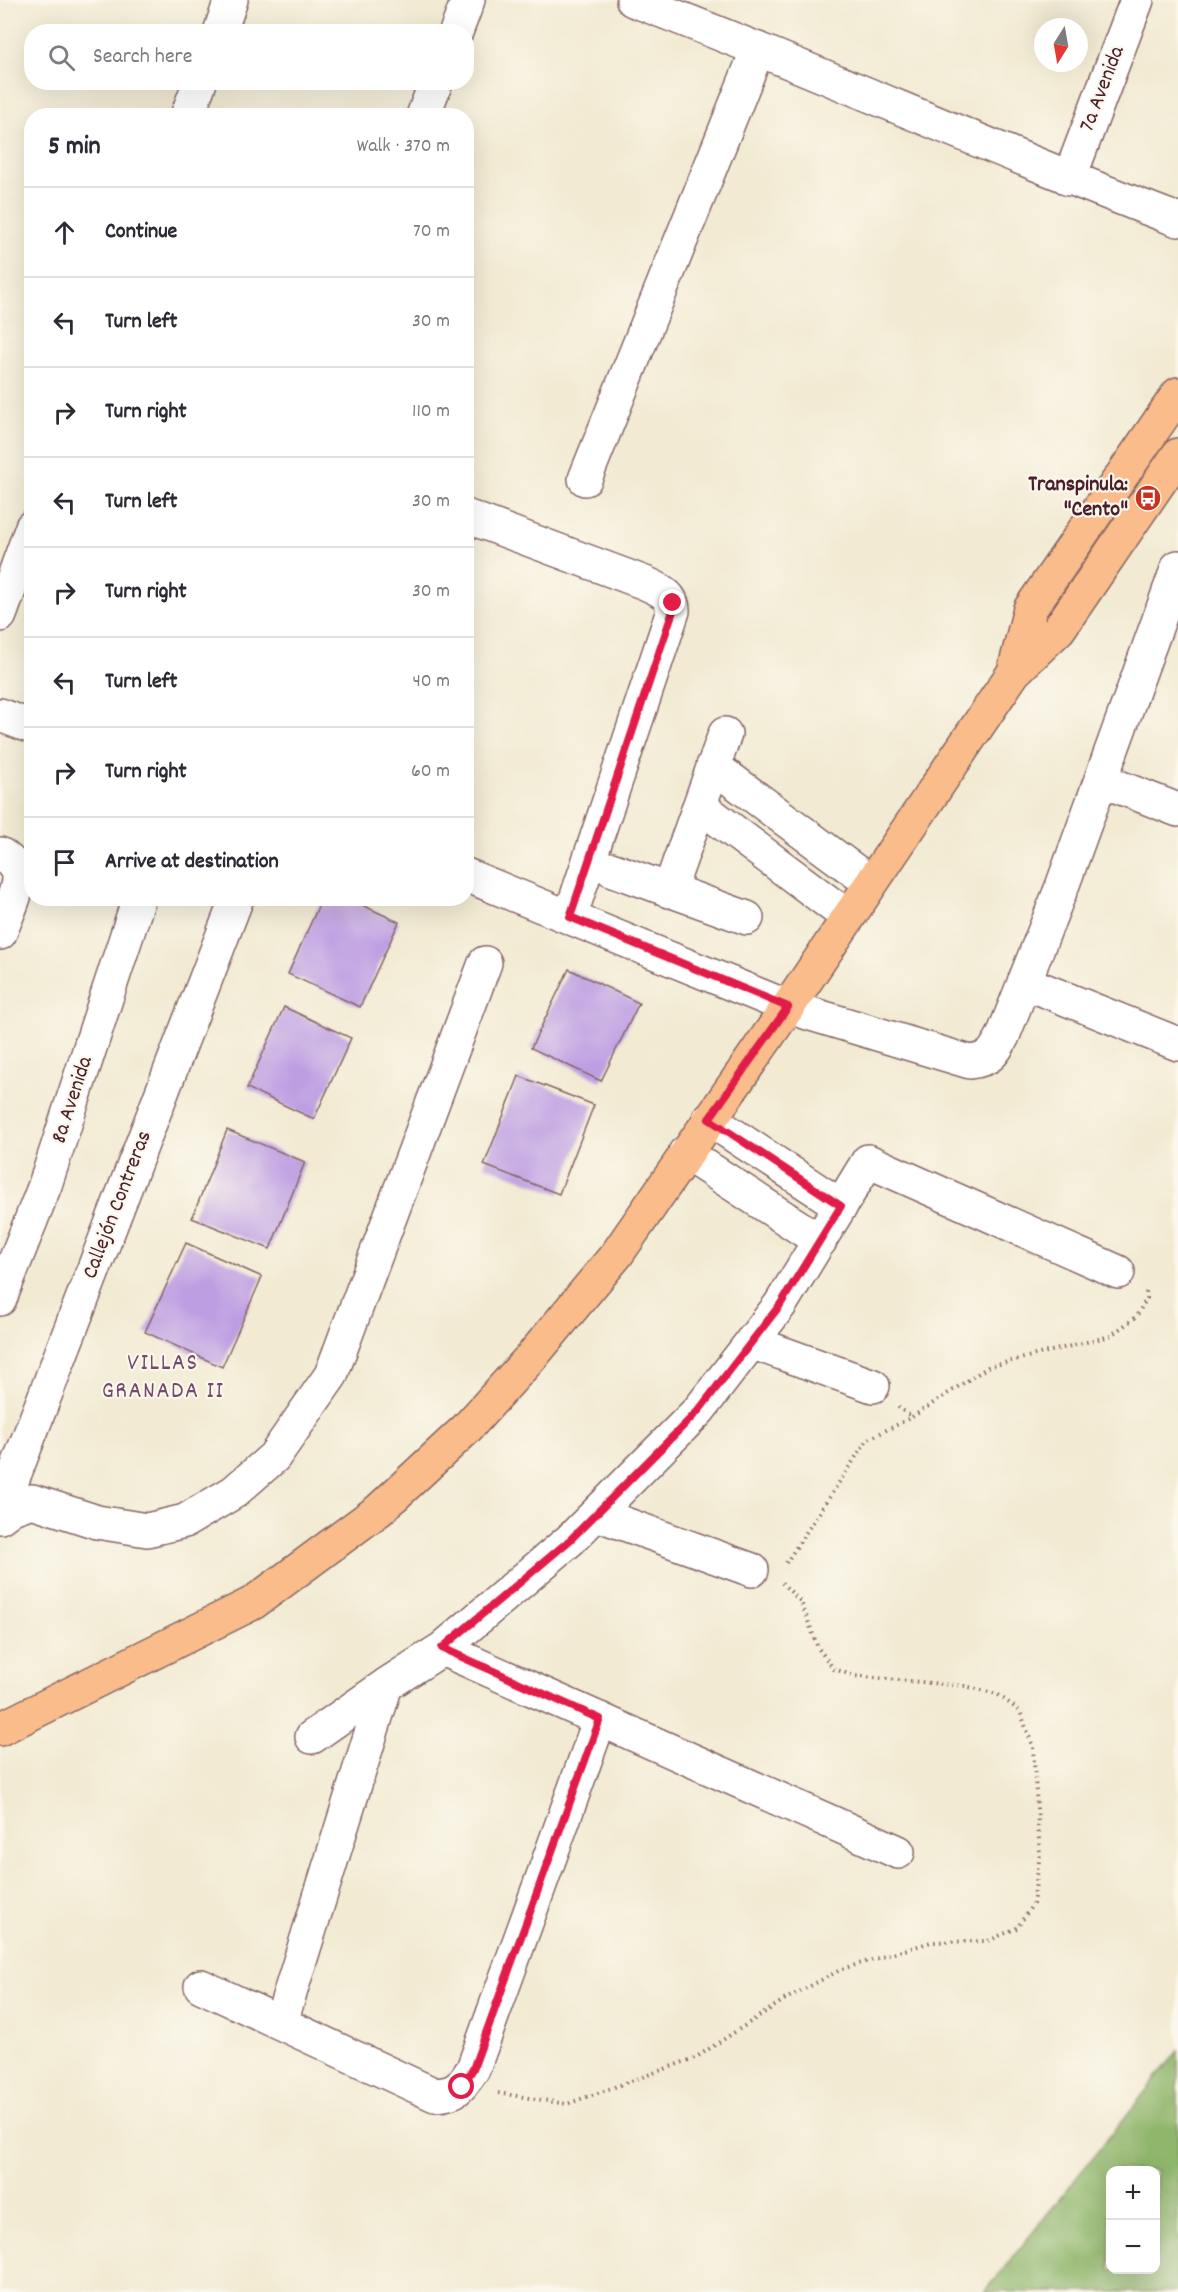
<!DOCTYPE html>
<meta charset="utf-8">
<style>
:root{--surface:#fff;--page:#f7f7f7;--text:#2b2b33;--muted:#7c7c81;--line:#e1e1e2}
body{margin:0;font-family:Dekko,sans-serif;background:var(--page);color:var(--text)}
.controls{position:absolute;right:18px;bottom:18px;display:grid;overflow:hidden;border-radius:12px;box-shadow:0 6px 24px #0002}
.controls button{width:54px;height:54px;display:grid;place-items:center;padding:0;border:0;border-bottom:2px solid var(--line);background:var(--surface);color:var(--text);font:30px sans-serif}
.compass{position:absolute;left:1034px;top:18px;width:54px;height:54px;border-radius:50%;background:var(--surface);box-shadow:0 6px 24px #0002;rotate:191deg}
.stop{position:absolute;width:18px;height:18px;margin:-14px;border:4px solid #e11d48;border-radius:50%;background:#fff}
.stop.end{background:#e11d48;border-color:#fff;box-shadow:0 2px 6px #0008}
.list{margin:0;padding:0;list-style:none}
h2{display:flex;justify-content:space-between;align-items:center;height:78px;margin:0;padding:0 24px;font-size:26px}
h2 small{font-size:20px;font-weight:400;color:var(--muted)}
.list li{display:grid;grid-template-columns:39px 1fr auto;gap:18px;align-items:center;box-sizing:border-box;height:90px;padding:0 24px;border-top:2px solid var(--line)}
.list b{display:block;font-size:22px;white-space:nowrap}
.list em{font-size:20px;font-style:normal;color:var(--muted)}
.icon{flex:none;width:33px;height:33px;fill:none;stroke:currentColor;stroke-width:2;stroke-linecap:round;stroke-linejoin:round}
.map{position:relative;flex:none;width:1178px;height:2292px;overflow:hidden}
.search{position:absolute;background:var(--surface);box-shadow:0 6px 24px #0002;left:24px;top:24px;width:450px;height:66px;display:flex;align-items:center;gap:15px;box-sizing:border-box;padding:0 21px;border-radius:24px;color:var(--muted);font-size:22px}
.panel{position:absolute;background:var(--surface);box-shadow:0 6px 24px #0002;left:24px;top:108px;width:450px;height:798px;border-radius:24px}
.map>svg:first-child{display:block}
</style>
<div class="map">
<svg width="1178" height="2292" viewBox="0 0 1178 2292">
<rect width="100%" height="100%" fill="#fbf7ec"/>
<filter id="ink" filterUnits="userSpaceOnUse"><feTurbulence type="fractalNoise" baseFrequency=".0167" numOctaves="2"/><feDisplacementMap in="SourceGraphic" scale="12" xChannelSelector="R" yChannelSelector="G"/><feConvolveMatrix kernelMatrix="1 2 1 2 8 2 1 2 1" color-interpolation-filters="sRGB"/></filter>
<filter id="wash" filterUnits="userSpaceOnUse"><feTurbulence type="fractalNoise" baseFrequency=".008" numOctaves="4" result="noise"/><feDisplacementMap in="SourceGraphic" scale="24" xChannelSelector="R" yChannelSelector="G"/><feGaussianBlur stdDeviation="1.35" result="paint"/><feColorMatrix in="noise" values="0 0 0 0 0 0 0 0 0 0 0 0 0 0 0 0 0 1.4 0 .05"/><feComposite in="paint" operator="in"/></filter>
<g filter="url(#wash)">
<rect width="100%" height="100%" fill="#f2ead2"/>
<path fill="#90b66c" stroke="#6d6a4c" stroke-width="1.5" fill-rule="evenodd" d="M1178,2051V2292H985ZM1110,2170H1156V2270H1110Z"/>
<g id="blocks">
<path fill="#bd9ee2" d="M322,898H347L399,922L360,1007L288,974Z
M569,969L639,1003L601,1081L531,1048Z
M284,1007L351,1038L314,1119L247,1088Z
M519,1076L594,1105L559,1194L484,1165Z
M227,1130L305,1162L270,1249L192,1218Z
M186,1243L262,1277L222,1367L145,1332Z"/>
</g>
</g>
<g filter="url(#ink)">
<use href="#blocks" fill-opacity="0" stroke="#856665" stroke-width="1.5"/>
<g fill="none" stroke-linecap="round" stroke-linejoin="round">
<defs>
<path id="minor" d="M633,0C816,69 994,151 1178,220
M220,32L231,0
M456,32L468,0
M187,116L200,82
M423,116L436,82
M1069,179L1137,0
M585,479L758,49
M466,516L645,583C659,589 673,595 673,611L570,917
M0,615L32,527
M0,715L32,727
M713,766L871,883
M1101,780L1178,810
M700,806L848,917
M0,854C8,859 17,866 18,876C19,891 5,919 0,933
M611,869L747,918
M466,875L788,1007L970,1062C991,1059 993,1054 1003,1036L1063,884L1178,567
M669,891L725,734
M1024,982L1178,1044
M709,1119L841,1206
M685,1153L820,1241
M0,1299L45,1185L139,898
M751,1342L873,1386
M0,1512L237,898
M597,1514L752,1570
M0,1517L12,1508L32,1501L97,1522L147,1530L185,1521L234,1492L274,1457L331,1375L485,963
M442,1649L898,1852
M312,1737L386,1685L442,1649L570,1540L699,1410L780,1305L868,1161L1118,1272
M201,1986L435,2095C457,2094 461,2087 473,2069L600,1719
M281,2022L386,1685"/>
<path id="major" d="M1014,672L1030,609L1178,394
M0,1729L253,1603L379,1510L466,1429L533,1355L617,1254L788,1007L1014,672L1059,629L1178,455"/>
</defs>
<use href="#minor" stroke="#856665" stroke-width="36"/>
<use href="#major" stroke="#856665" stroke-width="36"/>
<path stroke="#856665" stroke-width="4" stroke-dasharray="1.5 4.5" stroke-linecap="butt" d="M898,1407L912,1417
M786,1563L867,1440L912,1417L988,1367L1110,1336L1136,1317L1147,1298L1146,1291
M498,2093L567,2104L695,2058L784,2000L842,1969L931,1942L988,1941L1017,1928L1033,1904L1040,1854L1033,1747L1020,1711L997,1694L965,1686L854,1676L834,1669L818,1648L801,1602L782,1583"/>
<use href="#minor" stroke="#fff" stroke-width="33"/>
<use href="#major" stroke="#f9bc8a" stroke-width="33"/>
</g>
</g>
<g fill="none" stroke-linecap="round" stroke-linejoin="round" filter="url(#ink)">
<path stroke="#e11d48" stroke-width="8" d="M462,2087L473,2069L600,1719L442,1648L570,1540L699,1410L780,1305L841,1206L709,1119L788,1007L570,917L673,611V603"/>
</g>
<defs>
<symbol id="bus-disc" viewBox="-11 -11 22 22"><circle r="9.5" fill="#c8321e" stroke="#fbf7ec"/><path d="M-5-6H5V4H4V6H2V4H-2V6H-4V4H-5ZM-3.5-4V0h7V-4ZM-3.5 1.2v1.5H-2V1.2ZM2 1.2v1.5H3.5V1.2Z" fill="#fff"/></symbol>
</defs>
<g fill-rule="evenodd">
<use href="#bus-disc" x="1133" y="483" width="30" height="30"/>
</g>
<g text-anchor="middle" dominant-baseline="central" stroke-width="4.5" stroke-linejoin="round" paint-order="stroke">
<g font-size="22" fill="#4a1f2b" stroke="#fbf7ec">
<text transform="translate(1103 89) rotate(-69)">7a Avenida</text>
<text transform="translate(73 1100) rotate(-72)">8a Avenida</text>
<text transform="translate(118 1205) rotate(-69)">Callejón Contreras</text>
</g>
<g font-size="22" font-weight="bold" fill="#4a1f2b" stroke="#fbf7ec" text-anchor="end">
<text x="1128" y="485">Transpinula:<tspan x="1128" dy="25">"Cento"</tspan></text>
</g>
<g font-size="24" letter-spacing="1.5" fill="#724b6b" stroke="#fbf7ec">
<text x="163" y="1364">VILLAS<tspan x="163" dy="28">GRANADA II</tspan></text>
</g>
</g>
</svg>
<div class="controls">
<button>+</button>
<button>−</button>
</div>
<svg class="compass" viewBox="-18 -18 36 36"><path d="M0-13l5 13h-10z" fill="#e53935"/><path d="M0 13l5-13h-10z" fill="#7c7c81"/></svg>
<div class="stop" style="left:462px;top:2087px"></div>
<div class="stop end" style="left:673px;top:603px"></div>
<div class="search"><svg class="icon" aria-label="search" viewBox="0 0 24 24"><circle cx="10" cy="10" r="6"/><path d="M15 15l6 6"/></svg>Search here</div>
<section class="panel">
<h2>5 min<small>Walk · 370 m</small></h2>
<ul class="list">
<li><svg class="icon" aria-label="ahead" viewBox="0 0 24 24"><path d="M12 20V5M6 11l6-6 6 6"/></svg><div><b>Continue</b></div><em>70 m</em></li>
<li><svg class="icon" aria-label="left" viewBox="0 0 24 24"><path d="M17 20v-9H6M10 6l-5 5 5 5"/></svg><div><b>Turn left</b></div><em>30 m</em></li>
<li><svg class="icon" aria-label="right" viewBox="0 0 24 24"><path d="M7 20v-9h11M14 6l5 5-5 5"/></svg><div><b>Turn right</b></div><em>110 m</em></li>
<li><svg class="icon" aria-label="left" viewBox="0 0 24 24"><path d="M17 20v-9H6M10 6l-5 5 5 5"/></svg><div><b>Turn left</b></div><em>30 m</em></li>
<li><svg class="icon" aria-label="right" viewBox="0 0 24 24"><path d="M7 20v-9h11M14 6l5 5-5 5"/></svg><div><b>Turn right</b></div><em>30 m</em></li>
<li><svg class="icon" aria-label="left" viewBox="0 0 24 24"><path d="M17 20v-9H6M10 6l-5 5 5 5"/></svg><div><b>Turn left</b></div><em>40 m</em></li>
<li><svg class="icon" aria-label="right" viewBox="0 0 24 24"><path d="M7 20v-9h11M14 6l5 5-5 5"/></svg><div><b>Turn right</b></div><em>60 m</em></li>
<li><svg class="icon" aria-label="arrive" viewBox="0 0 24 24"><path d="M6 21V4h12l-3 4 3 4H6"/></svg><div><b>Arrive at destination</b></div></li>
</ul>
</section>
</div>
